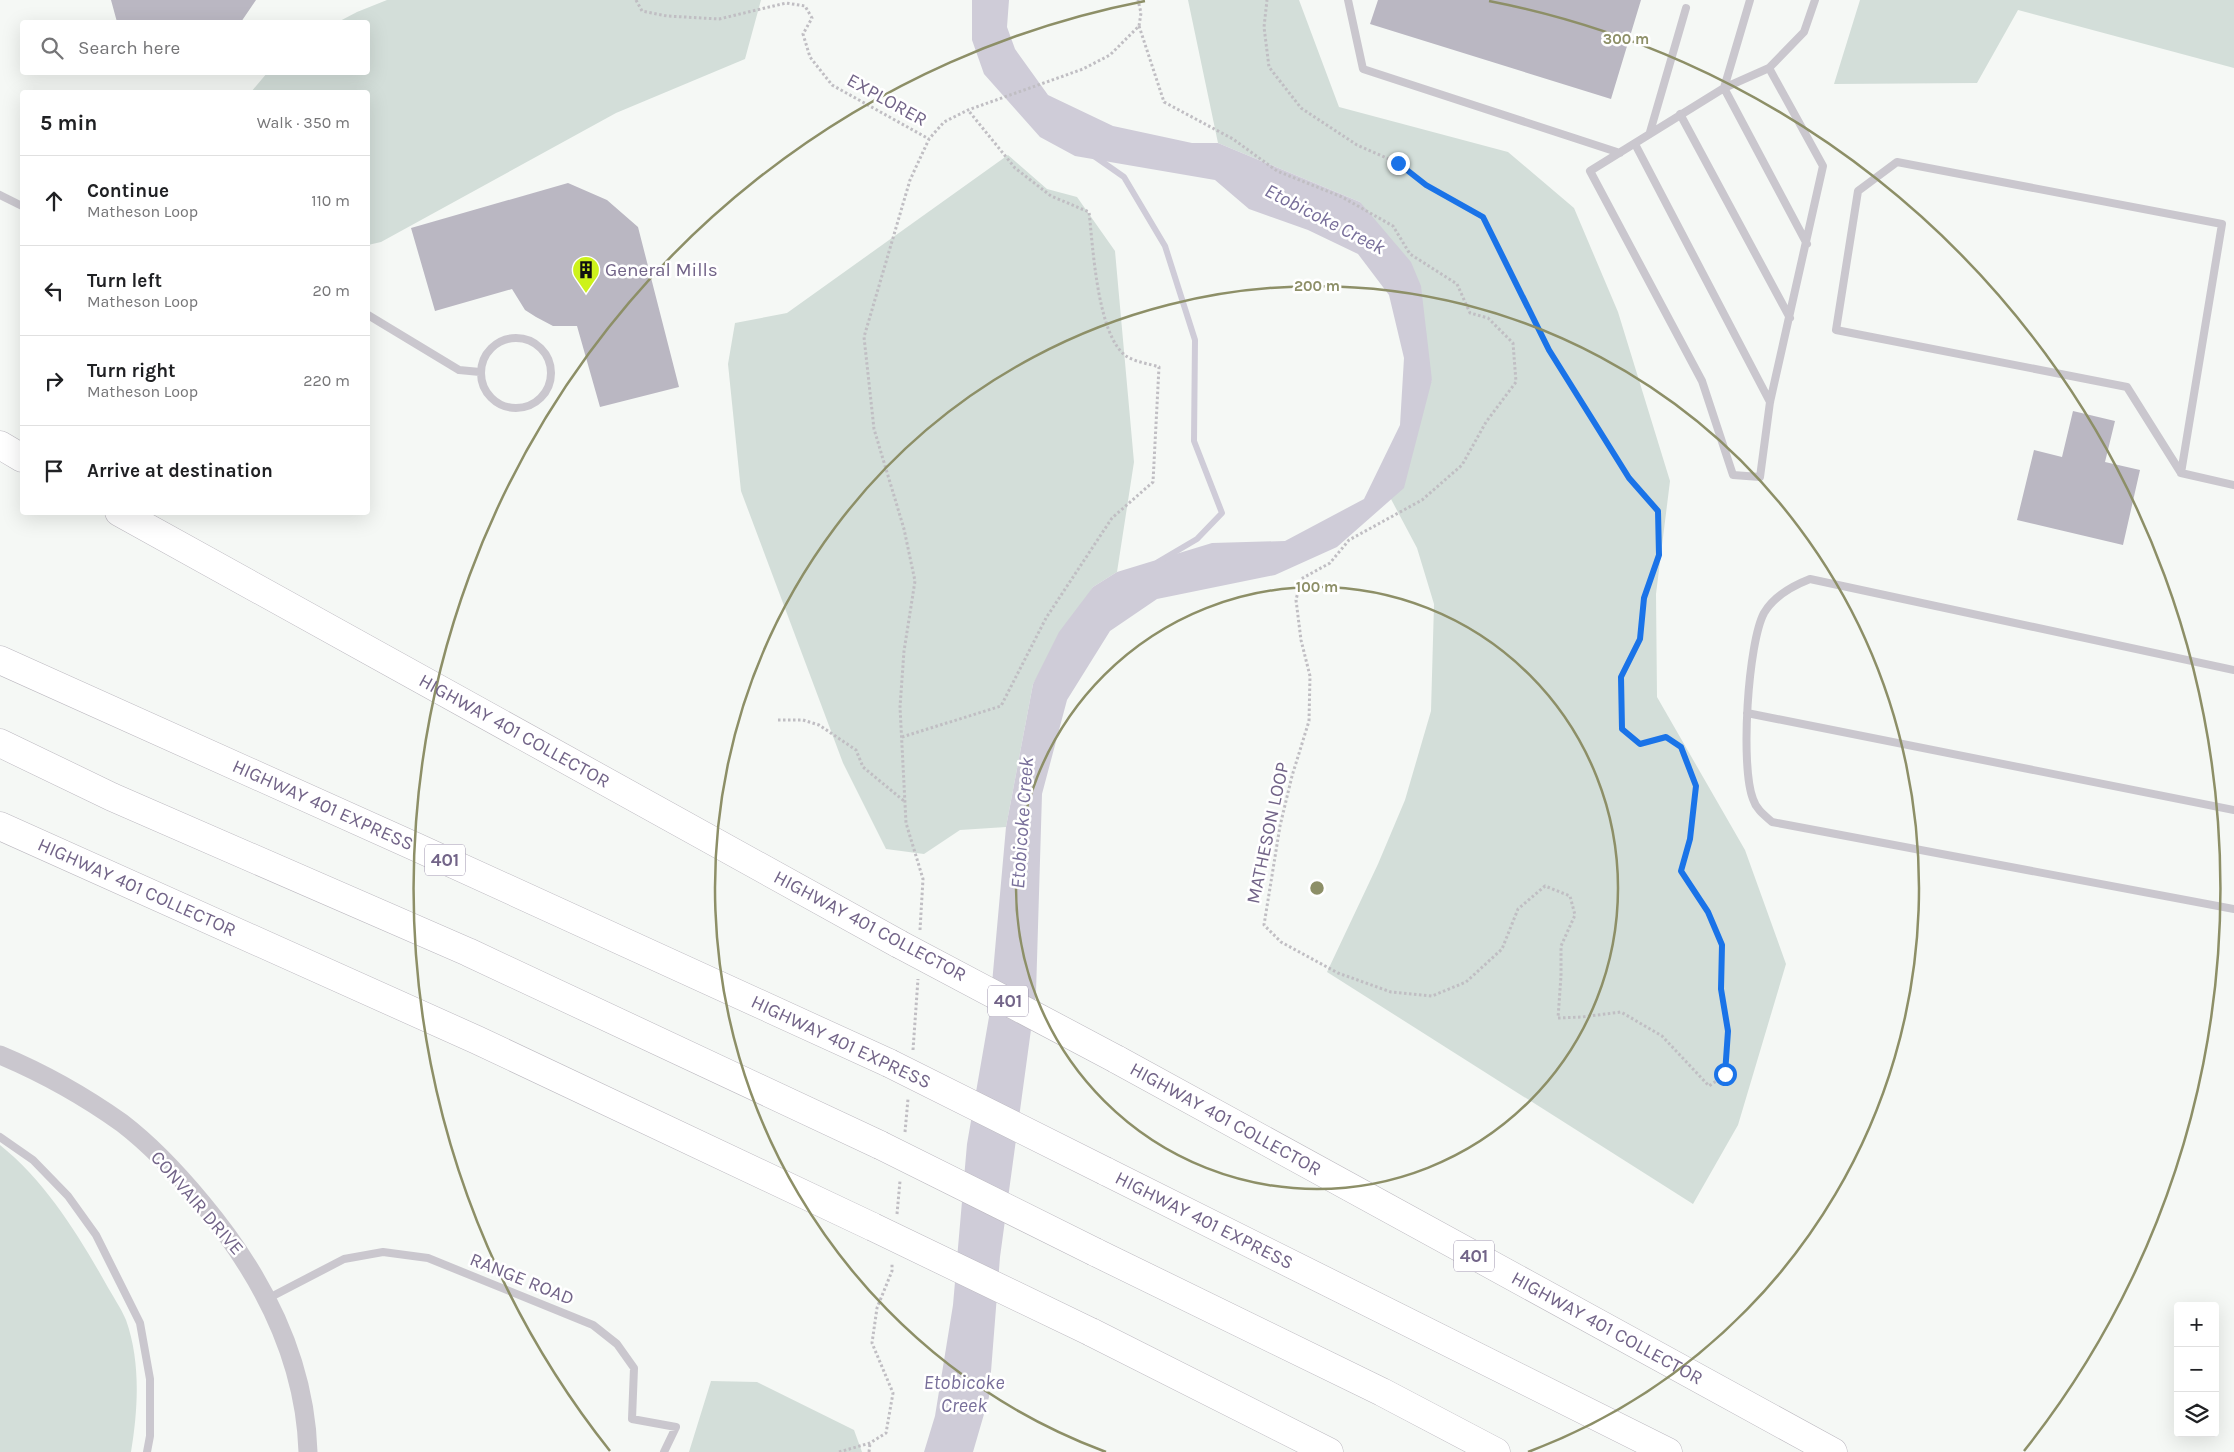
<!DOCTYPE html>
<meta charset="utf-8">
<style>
:root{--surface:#fff;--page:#f6f6f6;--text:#202124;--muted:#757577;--line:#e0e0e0}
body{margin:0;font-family:Karla,sans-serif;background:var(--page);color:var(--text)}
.controls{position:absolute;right:15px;bottom:15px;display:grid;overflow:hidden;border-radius:5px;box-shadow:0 5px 20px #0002}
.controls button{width:45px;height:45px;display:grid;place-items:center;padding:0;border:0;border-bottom:1px solid var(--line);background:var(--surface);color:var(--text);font:25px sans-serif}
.stop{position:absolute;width:15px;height:15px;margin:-11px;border:4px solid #1a73e8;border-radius:50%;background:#fff}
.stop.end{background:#1a73e8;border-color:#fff;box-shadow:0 1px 5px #0008}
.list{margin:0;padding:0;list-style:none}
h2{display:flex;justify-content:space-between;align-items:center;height:65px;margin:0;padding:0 20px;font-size:21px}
h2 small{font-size:16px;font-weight:400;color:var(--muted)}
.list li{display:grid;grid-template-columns:32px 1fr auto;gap:15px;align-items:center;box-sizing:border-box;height:90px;padding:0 20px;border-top:1px solid var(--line)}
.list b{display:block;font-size:19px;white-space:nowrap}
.list p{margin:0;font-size:16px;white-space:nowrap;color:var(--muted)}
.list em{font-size:16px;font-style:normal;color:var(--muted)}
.icon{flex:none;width:28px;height:28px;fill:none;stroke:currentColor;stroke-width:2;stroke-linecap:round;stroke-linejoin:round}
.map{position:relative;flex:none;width:2234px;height:1452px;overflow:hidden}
.search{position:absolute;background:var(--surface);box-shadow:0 5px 20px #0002;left:20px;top:20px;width:350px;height:55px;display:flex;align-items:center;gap:12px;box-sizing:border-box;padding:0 18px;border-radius:5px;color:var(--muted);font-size:19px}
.panel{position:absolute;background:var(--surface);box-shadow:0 5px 20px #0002;left:20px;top:90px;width:350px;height:425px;border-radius:5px}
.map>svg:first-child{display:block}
</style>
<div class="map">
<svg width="2234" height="1452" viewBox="0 0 2234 1452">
<rect width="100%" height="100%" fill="#f5f8f5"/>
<path fill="#d3ded9" d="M387,0H761L745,59L616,113L381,242L368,245V92H251L267,73L368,72V22H338L357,12Z
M1188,0H1299L1339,107L1508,152L1574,208L1618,312L1670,481L1656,594L1657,697L1745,850L1786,964L1738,1125L1693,1204L1327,972L1378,864L1405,800L1431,711L1434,604L1417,548L1383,484L1432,380L1360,202L1218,143Z
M1860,0H2234V68L2018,10L1977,83L1834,84Z
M1008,155L1047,189L1077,197L1115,251L1134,462L1117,572L1093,587L1033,684L1006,827L960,830L924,854L886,849L843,763L741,491L728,364L735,323L787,313Z
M0,1145C45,1181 78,1234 106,1284C112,1295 121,1308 126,1320C141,1362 138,1410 131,1452H0Z
M711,1381L757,1382L854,1430L862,1452H689Z"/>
<path fill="#cfccd8" d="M972,0H1009L1007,27L1015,49L1048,95L1113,126L1192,143H1218L1360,202L1411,262L1421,286L1432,380L1404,488L1337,547L1275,575L1157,599L1110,631L1067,700L1042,794L1036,993L1000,1257L989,1397L973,1452H924L935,1416L953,1305L967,1144L989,1017L1006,827L1033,684L1059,632L1093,587L1117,572L1212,543L1285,541L1364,499L1400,425L1404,358L1389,295L1358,254L1308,230L1249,209L1215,180L1075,156L1040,137L984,74L972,40Z"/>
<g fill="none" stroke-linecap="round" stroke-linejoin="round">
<path stroke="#cfccd8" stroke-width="6" d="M1094,156L1124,177L1165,246L1195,340L1194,441L1222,513L1197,539L1158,562"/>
</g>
<path fill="#bab7c2" d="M111,0H256L241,22H117Z
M1378,0H1641L1611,99L1370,24Z
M568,183L607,200L638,227L679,387L600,407L577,326H553L536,317L525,310L512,289L435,311L411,228Z
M2073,411L2115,421L2105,462L2140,470L2123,545L2017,520L2034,450L2062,457Z"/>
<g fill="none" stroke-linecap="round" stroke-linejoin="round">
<defs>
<g id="motorway">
<path d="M0,445L22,458"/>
<path id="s1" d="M119,512L899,944"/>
<path id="s2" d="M0,660L416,847L889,1063"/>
<path d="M0,743L112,797L468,952L880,1145"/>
<path id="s3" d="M0,826L477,1040L873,1227"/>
<path id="s4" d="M1116,1059L1833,1452"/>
<path id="s5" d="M1105,1171L1668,1452"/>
<path d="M1095,1252L1382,1392L1496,1452"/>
<path d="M1091,1332L1329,1452"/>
</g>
</defs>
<use href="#motorway" stroke="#bcb9c0" stroke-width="29"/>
<path stroke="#c0bec3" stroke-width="3" stroke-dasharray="2.5 2.5" stroke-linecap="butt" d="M636,0L642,11L667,16L719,19L786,3L805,6L812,18L803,34L810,57L832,85L929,139
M1139,26L1164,102L1233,139L1277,171L1342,197L1393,226L1410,254L1457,284L1470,313L1488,318L1513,343L1516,382L1486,422L1462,465L1422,500L1349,540L1330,563L1301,579L1296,600L1301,640L1310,676L1309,721L1292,776L1280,826L1264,925L1281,942L1338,973L1391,992L1432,996L1466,982L1502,949L1518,909L1545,886L1570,896L1575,915L1561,946V976L1558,1018L1582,1017L1621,1012L1662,1036L1709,1086L1725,1075L1728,1031L1721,989V945L1708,913L1681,871L1690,839L1696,786L1681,747L1666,737L1640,744L1622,729L1621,677L1640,639L1644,597L1659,555L1658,511L1629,478L1549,350L1483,217L1426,185L1398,163L1357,145L1301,108L1269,67L1264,27L1267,0
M778,720H803L819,725L856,750L863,767L904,801
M902,737L1001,706L1046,618L1112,518L1153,482L1159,367C1150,364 1135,362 1126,356C1097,335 1093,246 1089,212L1051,196L1015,168L968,110
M920,930L923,879L906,823L900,707L904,651L915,581L904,529L874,429L864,337L910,180L929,139L944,122L968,110L1083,69L1110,55L1139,26L1141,13L1138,0
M913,1050L918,979
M905,1132L908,1099
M897,1214L900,1181
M839,1452L870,1443L886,1433L893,1393L872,1343L877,1308L892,1271V1263
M869,1452L870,1443"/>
<path stroke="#cac7ce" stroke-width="8" d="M1348,0L1363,69L1620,153
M1769,68L1804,32L1815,0
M1724,88L1769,68L1823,166L1770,402L1760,477L1733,475L1702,381L1590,171L1724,88L1750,0
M1724,88L1807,244
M1680,114L1790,318
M1650,132L1686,8
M1635,144L1770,402
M0,195L22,206
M368,315L459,370L480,372
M481 373a35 35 0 1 1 70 0a35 35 0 1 1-70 0Z
M2181,473L2222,224L1897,162L1858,191L1836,330L2127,387L2181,473L2234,485
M2234,670L1810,579C1792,586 1774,596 1764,613C1748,643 1740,766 1753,799C1756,809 1764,815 1772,822L2234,909
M1747,713L2234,810
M0,1137L33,1160L68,1196L96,1235L140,1323L150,1379V1436L147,1452
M267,1299L344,1259L383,1252L428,1258L593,1325L617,1344L634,1368L632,1419L676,1427L664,1452"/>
<path stroke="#cac7ce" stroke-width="19" d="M0,1055C43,1073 84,1096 122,1123C152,1146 178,1174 202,1203C262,1275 305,1357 308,1452"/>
<use href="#motorway" stroke="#fff" stroke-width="28"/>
<defs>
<path id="motorway-bridge" d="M899,944L1116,1059
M889,1063L1105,1171
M880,1145L1095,1252
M873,1227L1091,1332"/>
</defs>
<use href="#motorway-bridge" stroke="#bcb9c0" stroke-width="29" stroke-linecap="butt"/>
<use href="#motorway-bridge" stroke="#fff" stroke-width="28"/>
</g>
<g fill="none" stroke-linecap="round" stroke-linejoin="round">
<path stroke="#1a73e8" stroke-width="6" d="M1398,163L1426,185L1483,217L1549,350L1629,478L1658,511L1659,555L1644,598L1640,639L1621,677L1622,729L1640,744L1666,737L1681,747L1696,786L1690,839L1681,871L1708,912L1722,945L1721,989L1728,1031L1725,1074"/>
</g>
<g fill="none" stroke="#8d8f67" stroke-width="2.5">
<circle cx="1317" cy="888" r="301"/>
<path d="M1106 1452A602 602 0 1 1 1528 1452"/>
<path d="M610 1451A904 904 0 0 1 1145 1M1489 1A904 904 0 0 1 2024 1451"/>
</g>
<defs>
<symbol id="building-pin" viewBox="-11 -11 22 30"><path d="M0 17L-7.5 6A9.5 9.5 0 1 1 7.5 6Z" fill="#cdf21b" stroke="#fff"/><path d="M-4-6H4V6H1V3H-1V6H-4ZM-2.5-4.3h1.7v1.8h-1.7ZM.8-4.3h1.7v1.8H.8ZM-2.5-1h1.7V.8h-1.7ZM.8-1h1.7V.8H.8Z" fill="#111"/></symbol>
</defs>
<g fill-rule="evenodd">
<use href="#building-pin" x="570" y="254" width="32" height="43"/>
</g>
<g text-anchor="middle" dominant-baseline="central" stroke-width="5" stroke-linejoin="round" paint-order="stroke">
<g fill="#fff" stroke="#9c92ac" stroke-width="1">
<rect x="425" y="844.5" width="40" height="31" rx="4"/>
<rect x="988" y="985.5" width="40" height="31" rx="4"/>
<rect x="1454" y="1240.5" width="40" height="31" rx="4"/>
</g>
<g font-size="18" font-weight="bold" fill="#726488">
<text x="445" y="860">401</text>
<text x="1008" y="1001">401</text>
<text x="1474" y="1256">401</text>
</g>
<g font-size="19" fill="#726488" stroke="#fff">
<text transform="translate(887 100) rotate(29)">EXPLORER</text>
<text stroke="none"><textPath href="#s1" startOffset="452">HIGHWAY 401 COLLECTOR</textPath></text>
<text stroke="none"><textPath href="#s2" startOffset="354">HIGHWAY 401 EXPRESS</textPath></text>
<text transform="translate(1268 833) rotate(-78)">MATHESON LOOP</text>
<text stroke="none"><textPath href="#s3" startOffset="150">HIGHWAY 401 COLLECTOR</textPath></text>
<text transform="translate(870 926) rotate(28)">HIGHWAY 401 COLLECTOR</text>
<text transform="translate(841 1042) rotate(25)">HIGHWAY 401 EXPRESS</text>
<text stroke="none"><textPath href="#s4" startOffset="125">HIGHWAY 401 COLLECTOR</textPath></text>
<text transform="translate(197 1203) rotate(49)">CONVAIR DRIVE</text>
<text stroke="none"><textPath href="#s5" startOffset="111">HIGHWAY 401 EXPRESS</textPath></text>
<text transform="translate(522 1279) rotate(22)">RANGE ROAD</text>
<text stroke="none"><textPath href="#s4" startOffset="560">HIGHWAY 401 COLLECTOR</textPath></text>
</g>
<g font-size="19" fill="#726488" stroke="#fff" text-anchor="start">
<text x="605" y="270">General Mills</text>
</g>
<g font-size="20" font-style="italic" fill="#786f9a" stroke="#fff">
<text transform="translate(1325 219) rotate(27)">Etobicoke Creek</text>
<text transform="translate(1022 823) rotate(-86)">Etobicoke Creek</text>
<text x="964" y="1382">Etobicoke<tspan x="964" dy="23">Creek</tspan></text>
</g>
</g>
<circle cx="1317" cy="888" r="8" fill="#8d8f67" stroke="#fff" stroke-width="2.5"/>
<g font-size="15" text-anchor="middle" font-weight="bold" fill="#8d8f67" stroke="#fff" stroke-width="5" stroke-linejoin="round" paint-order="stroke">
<text x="1626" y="44">300 m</text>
<text x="1317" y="291">200 m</text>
<text x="1317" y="592">100 m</text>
</g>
</svg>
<div class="controls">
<button>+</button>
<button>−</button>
<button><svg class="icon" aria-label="layers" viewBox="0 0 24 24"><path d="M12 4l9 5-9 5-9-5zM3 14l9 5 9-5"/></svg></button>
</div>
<div class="stop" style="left:1725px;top:1074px"></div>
<div class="stop end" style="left:1398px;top:163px"></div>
<div class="search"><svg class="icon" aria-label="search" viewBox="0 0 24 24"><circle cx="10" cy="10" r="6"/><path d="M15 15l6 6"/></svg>Search here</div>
<section class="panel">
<h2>5 min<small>Walk · 350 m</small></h2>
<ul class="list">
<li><svg class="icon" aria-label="ahead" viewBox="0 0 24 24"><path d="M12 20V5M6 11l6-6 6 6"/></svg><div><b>Continue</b><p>Matheson Loop</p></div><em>110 m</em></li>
<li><svg class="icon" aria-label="left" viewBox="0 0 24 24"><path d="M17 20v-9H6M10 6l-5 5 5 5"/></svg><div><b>Turn left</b><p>Matheson Loop</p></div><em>20 m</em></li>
<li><svg class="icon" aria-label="right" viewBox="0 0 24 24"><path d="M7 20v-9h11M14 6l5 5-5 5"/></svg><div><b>Turn right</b><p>Matheson Loop</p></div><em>220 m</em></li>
<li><svg class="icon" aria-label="arrive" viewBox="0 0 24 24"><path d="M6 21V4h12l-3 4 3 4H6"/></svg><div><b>Arrive at destination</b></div></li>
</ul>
</section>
</div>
